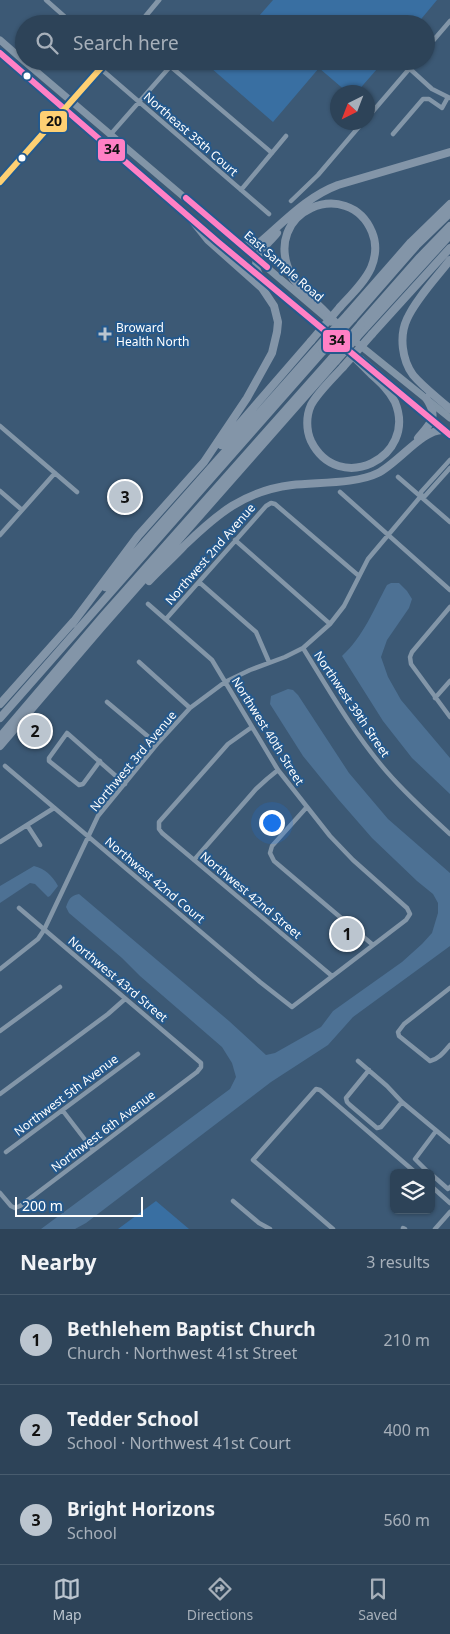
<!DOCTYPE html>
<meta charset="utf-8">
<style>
:root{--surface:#2d4358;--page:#354a5e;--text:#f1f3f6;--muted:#a7b0ba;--line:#485c6e;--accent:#bbc5cf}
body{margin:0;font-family:"Noto Sans",sans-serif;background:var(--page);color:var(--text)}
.controls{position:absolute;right:15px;bottom:15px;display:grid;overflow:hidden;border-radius:8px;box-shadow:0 1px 4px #0004}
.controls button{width:45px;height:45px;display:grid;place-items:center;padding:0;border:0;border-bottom:1px solid var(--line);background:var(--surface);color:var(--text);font:25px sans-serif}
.compass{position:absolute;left:330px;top:85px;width:45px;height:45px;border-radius:50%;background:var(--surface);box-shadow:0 1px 4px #0004;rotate:222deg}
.scale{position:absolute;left:15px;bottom:12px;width:128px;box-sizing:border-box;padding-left:5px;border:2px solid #fff;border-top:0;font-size:14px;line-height:18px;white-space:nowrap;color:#fff;-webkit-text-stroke:4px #25598c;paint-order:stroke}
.you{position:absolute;left:271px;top:822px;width:18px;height:18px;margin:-12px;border:4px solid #fff;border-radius:50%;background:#1a73e8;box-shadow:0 0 0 8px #1a73e833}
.badge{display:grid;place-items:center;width:32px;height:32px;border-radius:50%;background:var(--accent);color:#111;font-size:16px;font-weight:700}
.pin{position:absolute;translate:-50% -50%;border:2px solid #fff;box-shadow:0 1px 5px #0006}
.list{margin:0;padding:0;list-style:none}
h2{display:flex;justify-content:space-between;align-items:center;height:65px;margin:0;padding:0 20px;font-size:21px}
h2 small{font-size:16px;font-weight:400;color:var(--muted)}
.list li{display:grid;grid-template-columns:32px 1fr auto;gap:15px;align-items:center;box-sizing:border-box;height:90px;padding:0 20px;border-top:1px solid var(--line)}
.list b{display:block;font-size:19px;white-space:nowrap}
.list p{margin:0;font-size:16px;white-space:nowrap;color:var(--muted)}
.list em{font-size:16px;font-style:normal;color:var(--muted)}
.icon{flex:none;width:28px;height:28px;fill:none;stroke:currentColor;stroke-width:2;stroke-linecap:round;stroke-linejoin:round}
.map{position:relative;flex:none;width:450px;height:1229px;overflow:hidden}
.search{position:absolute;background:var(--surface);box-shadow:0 1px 4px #0004;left:15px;right:15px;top:15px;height:55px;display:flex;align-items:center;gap:12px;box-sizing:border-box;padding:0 18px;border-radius:28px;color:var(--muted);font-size:19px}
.sheet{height:335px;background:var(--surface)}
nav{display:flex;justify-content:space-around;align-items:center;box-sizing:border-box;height:70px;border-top:1px solid var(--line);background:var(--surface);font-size:14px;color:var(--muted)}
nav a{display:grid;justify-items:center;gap:2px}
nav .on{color:var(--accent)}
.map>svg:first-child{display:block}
</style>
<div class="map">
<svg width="450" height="1229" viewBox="0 0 450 1229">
<rect width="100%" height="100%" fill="#3c5975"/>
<path fill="#396fa2" d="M273,0H437L417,24H252Z
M203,61H384L357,92H347L319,68L273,122Z
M156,1201L189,1229H118Z"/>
<path fill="#4d7194" d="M391,583H399L407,591L412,599L409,608L387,640L381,657L388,677L401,700L450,758V794L412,758L383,721L342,656C363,637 374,609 387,585Z
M288,689L293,690L298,695L349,773L388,819L450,873V946L353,1017L328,1045L271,1082L86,1223L75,1229H41L230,1089L236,1077L232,1063L222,1047L140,976L122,958L69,913L66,907C69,899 70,896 79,894L229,1021L266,1055L275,1053L321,1027L333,1011L402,962L422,944L432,933L438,913V903L433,894L417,881L372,838L338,799L303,756L270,704L271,696Z
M34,866C45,869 52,875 58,886L50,896L48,897L35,884L30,883L0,903V886Z"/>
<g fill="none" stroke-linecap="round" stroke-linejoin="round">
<path stroke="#8396a8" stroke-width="4.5" d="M46,0L73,24
M426,49L450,21
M170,66L272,153
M101,69L269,214
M410,69L432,89L450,98
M368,117L416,61
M393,134L423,99H429L442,108L448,97
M110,135L175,61
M241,190L286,136
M291,201L318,175L363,122
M0,426L77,492
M398,477L450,522
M0,491L22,510
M340,492L450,590
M421,496H425L450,468
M0,535L55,473
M235,540L330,624
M199,582L256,632L269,662
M450,607L412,652L410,657L411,664L450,717
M166,619L266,506L271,503L275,504L359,576
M303,648C329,690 354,734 387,772C406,794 428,814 450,834
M139,662L190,708
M435,698L450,681
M107,702L157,744
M252,727L228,744L159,822V829L162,833L332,976
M100,761L83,784L79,785L49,761V758L67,733L125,784
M5,766L260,982L292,1007L406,920L410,914L407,908L353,860L330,836L278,770L212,660L148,604
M306,808L272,846L270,853L274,861L373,945
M27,825L40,845
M0,842L54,808
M194,860L256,789L267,779L278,770
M0,969L38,939L44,930L98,816L157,744L190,708L225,682L250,670L285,657L303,648L330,624L344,606L368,559L421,496V492L450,460
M450,988L404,1024L398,1032L399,1036L430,1061C439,1059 444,1052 450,1045
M0,1031L60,987
M358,1061L387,1086L402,1102L450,1142
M369,1070L346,1098L347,1102L350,1105L377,1128L381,1127L402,1102
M0,1094L108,1014L125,999
M63,1111L93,1150
M6,1152L138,1054
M429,1173L415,1159L436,1131
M431,1174L448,1189L450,1187
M431,1186L450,1203
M0,1193L11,1206L15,1208L20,1206L197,1072L201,1067V1063L19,908
M233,1201L259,1223L270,1229
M403,1228L405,1229
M333,1229L253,1160L316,1089L320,1090L416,1173
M435,1229L450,1212"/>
<path stroke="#8396a8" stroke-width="5" d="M139,24L159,0
M0,182L107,61"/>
<path stroke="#8295a7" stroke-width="7" d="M0,40L24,61
M0,53L218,242L333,337
M24,61L331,322
M351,338L450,418
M361,359L450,435"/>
<path stroke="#8395a8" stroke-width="8" d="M242,245L251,247L258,244C284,222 306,197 338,185L450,152
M450,260C436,278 416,299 407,319C399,336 402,360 413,375C423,387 438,398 450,409
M260,277C248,257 266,247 277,233
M340,307C351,295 364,283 371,268C376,256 377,244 372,232C349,176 260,210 291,275C297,287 307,294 316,303C327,313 336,323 345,333
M348,314L411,242L450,204
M353,318L416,246L450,213
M361,324L420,257L450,226
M372,334L450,248
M357,337L450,235
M338,341C349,352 360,363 371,374C380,382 389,390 395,402C418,458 338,496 311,441C306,430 306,416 311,405C318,392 333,378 343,367
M418,438C431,423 439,417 426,398
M221,445L311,341
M149,581C160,569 173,558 184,546C217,514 244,491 292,485C317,482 356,484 378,473C397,464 424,428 444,430
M105,587L326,338
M72,624L138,536L204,462L247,398L272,353L277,332L278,322L274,306L262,288L208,240L192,220
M0,704L74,621
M0,718L323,351
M0,737L103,616L332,358
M0,746L101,628L336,361"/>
<path stroke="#8395a8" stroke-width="8" d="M326,338L348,314
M311,341L340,307
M323,351L353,318
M332,358L361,324
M336,361L357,337
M343,367L372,334"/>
<defs>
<path id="bus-1" d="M0,53L218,242L450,435
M186,198L267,267"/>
<path id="bus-2" d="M0,182L107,61"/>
</defs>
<use href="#bus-1" stroke="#25598c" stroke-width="10"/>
<use href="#bus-2" stroke="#25598c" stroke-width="10"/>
<use href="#bus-1" stroke="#ff80c5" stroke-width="6"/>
<use href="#bus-2" stroke="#fed073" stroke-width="6"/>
</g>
<g fill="#fff" stroke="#25598c" stroke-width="2">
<circle cx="27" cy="76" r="4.5"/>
<circle cx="22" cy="158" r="4.5"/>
</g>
<path fill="#bbc5cf" stroke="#25598c" stroke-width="2" d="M102.5 326.5h5v5h5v5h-5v5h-5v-5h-5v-5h5z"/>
<g text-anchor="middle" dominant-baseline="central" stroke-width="4" stroke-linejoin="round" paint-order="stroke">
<g font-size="12" fill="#fff" stroke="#25598c">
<text transform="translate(191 134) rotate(41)">Northeast 35th Court</text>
<text transform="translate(284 266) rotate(41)">East Sample Road</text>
<text transform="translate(210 554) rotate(-49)">Northwest 2nd Avenue</text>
<text transform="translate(352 704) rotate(56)">Northwest 39th Street</text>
<text transform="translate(268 731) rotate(58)">Northwest 40th Street</text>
<text transform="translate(133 761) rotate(-50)">Northwest 3rd Avenue</text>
<text transform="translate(155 880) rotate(40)">Northwest 42nd Court</text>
<text transform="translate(251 895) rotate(40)">Northwest 42nd Street</text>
<text transform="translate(118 979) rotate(40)">Northwest 43rd Street</text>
<text transform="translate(66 1095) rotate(-37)">Northwest 5th Avenue</text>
<text transform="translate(103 1131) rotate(-37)">Northwest 6th Avenue</text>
</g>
<g font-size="12" fill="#fff" stroke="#25598c" text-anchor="start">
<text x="116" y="327">Broward<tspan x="116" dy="14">Health North</tspan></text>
</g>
</g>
<g stroke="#25598c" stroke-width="2">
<rect x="39" y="110" width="29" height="23" rx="5" fill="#fed073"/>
<rect x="97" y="138" width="29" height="24" rx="5" fill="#ff80c5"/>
<rect x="322" y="329" width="29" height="24" rx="5" fill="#ff80c5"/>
</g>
<g font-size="14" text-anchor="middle" font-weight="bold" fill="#111">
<text x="54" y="126">20</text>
<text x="112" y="154">34</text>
<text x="337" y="345">34</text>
</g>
</svg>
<div class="controls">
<button><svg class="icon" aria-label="layers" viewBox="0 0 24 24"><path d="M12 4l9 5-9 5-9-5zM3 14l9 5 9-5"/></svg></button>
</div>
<svg class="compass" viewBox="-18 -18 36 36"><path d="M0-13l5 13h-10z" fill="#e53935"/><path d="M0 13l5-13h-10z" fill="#a7b0ba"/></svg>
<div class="scale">200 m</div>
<div class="you"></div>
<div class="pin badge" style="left:347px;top:934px">1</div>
<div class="pin badge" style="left:35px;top:731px">2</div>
<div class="pin badge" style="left:125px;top:497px">3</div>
<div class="search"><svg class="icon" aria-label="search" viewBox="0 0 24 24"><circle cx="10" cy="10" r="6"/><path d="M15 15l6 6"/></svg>Search here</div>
</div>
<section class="sheet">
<h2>Nearby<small>3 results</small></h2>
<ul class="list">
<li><span class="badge">1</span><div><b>Bethlehem Baptist Church</b><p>Church · Northwest 41st Street</p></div><em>210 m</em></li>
<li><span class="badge">2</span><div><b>Tedder School</b><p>School · Northwest 41st Court</p></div><em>400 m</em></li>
<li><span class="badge">3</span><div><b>Bright Horizons</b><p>School</p></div><em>560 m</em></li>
</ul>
</section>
<nav>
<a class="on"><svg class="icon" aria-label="map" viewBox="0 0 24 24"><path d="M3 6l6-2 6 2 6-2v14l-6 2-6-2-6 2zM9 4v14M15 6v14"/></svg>Map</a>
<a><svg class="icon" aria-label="directions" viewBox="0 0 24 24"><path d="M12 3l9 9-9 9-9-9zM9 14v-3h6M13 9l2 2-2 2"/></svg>Directions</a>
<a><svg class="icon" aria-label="saved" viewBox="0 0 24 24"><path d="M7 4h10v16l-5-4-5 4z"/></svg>Saved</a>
</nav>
